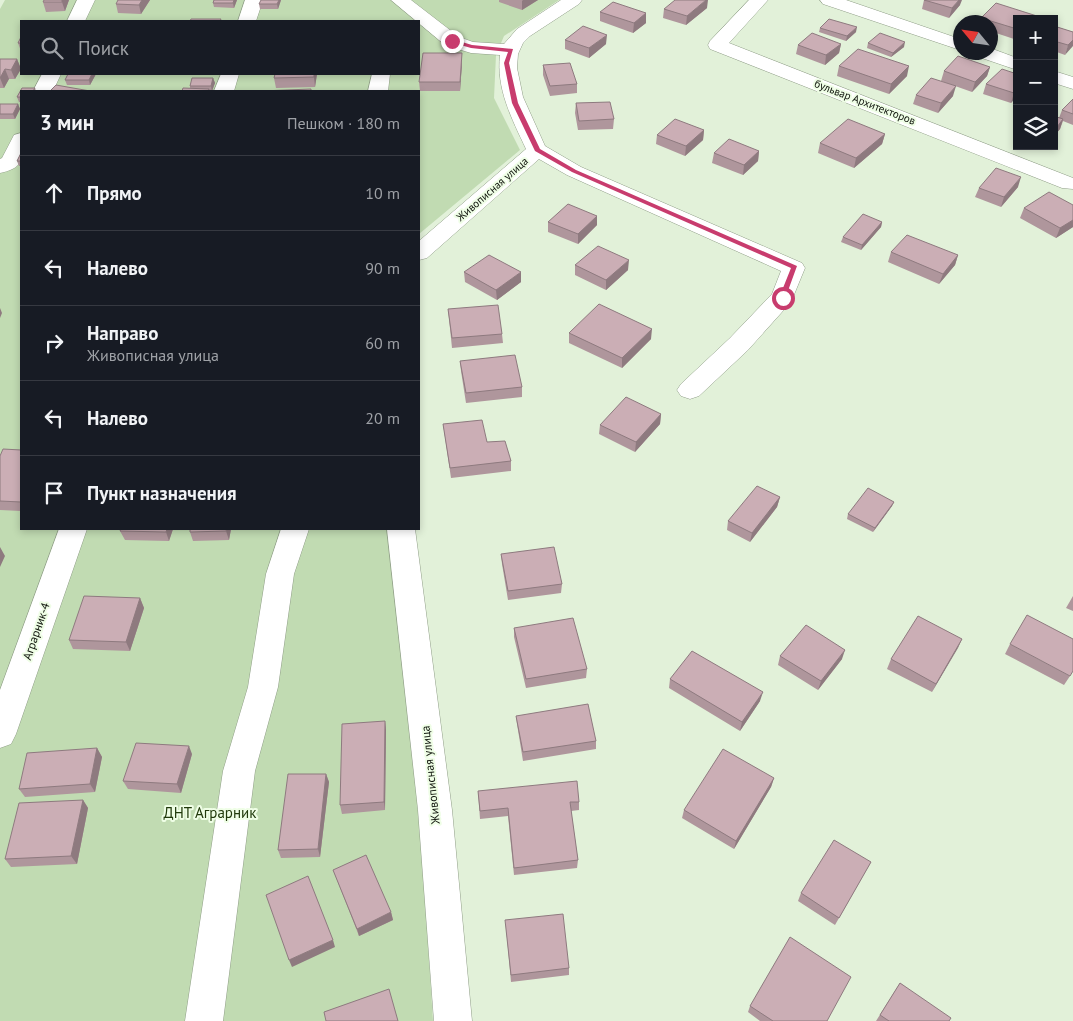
<!DOCTYPE html>
<html lang="ru">
<meta charset="utf-8">
<style>
:root{--surface:#171b24;--page:#20242c;--text:#f1f3f6;--muted:#9ea1a6;--line:#363941}
body{margin:0;font-family:"PT Sans",sans-serif;background:var(--page);color:var(--text)}
.controls{position:absolute;right:15px;top:15px;display:grid;overflow:hidden;border-radius:0px;box-shadow:0 2px 8px #0003}
.controls button{width:45px;height:45px;display:grid;place-items:center;padding:0;border:0;border-bottom:1px solid var(--line);background:var(--surface);color:var(--text);font:25px sans-serif}
.compass{position:absolute;left:953px;top:15px;width:45px;height:45px;border-radius:50%;background:var(--surface);box-shadow:0 2px 8px #0003;rotate:299deg}
.stop{position:absolute;width:15px;height:15px;margin:-11px;border:4px solid #c83c6e;border-radius:50%;background:#fff}
.stop.end{background:#c83c6e;border-color:#fff;box-shadow:0 1px 5px #0008}
.list{margin:0;padding:0;list-style:none}
h2{display:flex;justify-content:space-between;align-items:center;height:65px;margin:0;padding:0 20px;font-size:21px}
h2 small{font-size:16px;font-weight:400;color:var(--muted)}
.list li{display:grid;grid-template-columns:32px 1fr auto;gap:15px;align-items:center;box-sizing:border-box;height:75px;padding:0 20px;border-top:1px solid var(--line)}
.list b{display:block;font-size:19px;white-space:nowrap}
.list p{margin:0;font-size:16px;white-space:nowrap;color:var(--muted)}
.list em{font-size:16px;font-style:normal;color:var(--muted)}
.icon{flex:none;width:28px;height:28px;fill:none;stroke:currentColor;stroke-width:2;stroke-linecap:round;stroke-linejoin:round}
.map{position:relative;flex:none;width:1073px;height:1021px;overflow:hidden}
.search{position:absolute;background:var(--surface);box-shadow:0 2px 8px #0003;left:20px;top:20px;width:400px;height:55px;display:flex;align-items:center;gap:12px;box-sizing:border-box;padding:0 18px;border-radius:0px;color:var(--muted);font-size:19px}
.panel{position:absolute;background:var(--surface);box-shadow:0 2px 8px #0003;left:20px;top:90px;width:400px;height:440px;border-radius:0px}
.map>svg:first-child{display:block}
</style>
<div class="map">
<svg width="1073" height="1021" viewBox="0 0 1073 1021">
<rect width="100%" height="100%" fill="#e2f1d9"/>
<path fill="#c1dbb2" fill-rule="evenodd" d="M5,0H559L504,36L496,55L494,98L520,150L419,234V91H21V529H389L411,679L433,1021H0V9ZM21,21H419V74H21Z"/>
<g fill="none" stroke-linecap="round" stroke-linejoin="round">
<defs>
<path id="minor" d="M77,0H95L85,21H67Z
M245,0H263L256,21H238Z
M391,0H411L459,37L473,42L504,44L517,29L561,0H582L579,4L530,36L523,43L518,54L517,68L523,97L545,146L581,167L802,263L805,268L791,302L748,350L699,396L690,399L681,396L677,390L681,384L730,338L772,294L781,271L567,175L539,159L427,258L419,260V241L526,149C512,119 496,89 500,55L471,53L445,45Z
M749,0H768L729,43L1073,178V189L1062,188L710,49L708,45L710,41Z
M820,0H846L960,39V50L823,4Z
M990,48L1017,58V70L976,56L974,52H990Z
M1054,71L1073,77V89L1054,83Z
M42,74H61L53,91H33Z
M221,74H239L234,91H214Z
M372,74H390L388,91H368Z
M21,133C22,157 27,167 0,173V159L2,158L14,135Z
M59,529H87L16,734L11,744L0,748V690Z
M281,529H309L294,574L278,687L255,771L223,1021H185L223,771L248,687L266,574Z
M387,529H415L452,810L472,1021H434L418,810Z"/>
</defs>
<use href="#minor" stroke="#909e88" stroke-width="1"/>
<use href="#minor" fill="#fff" fill-rule="evenodd"/>
</g>
<path fill="#af969c" d="M69,0L65,11L46,12L43,2Z
M150,0L141,14L118,13L116,4Z
M214,0H237L234,8L214,7L213,3Z
M281,0L278,9H260L259,4Z
M499,0H538L522,10L499,2Z
M924,0L960,5L949,18L922,9Z
M707,8L686,25L663,18L664,9Z
M600,12L646,13V23L633,33L600,21Z
M1040,17V19H1017V40L990,31V22H980L981,18Z
M1054,26L1073,32L1065,55L1054,51Z
M820,28L856,32L846,41L819,32Z
M21,37V51L18,43Z
M565,40L606,44L589,58L565,49Z
M868,43L904,47L891,57L867,48Z
M841,44L839,53L825,65L796,54L798,45Z
M0,59H17L21,69L15,79H9L4,88H0Z
M462,63L460,91H420L419,82Z
M543,65L577,84V93L550,96L543,75Z
M839,66L907,76L889,94L837,76Z
M990,67L987,76L972,92L941,81L944,71Z
M68,74H96L90,85H67L65,80Z
M275,74H317L315,87L276,88L274,78Z
M1017,74V96L1011,103L983,94L986,84Z
M213,78L215,83L212,91H182L190,89V86Z
M22,88H35L36,91H21V102H19L17,97Z
M916,95L953,96L938,113L913,104Z
M1073,99V125L1063,121L1060,129L1054,136V116L1059,118L1062,110Z
M576,103L614,119L613,129L578,130L575,113Z
M0,104H18L20,109L15,119H0Z
M704,130L703,140L685,156L656,144L657,135Z
M885,134L882,144L854,168L818,153L820,143Z
M759,151L758,161L743,175L712,163L714,153Z
M21,153V166H19L17,161Z
M1018,187L1001,207L975,197L979,188Z
M1073,205V227L1056,238L1020,218L1024,208Z
M597,216V225L578,244L548,232V222Z
M882,222L881,227L861,250L841,242L843,237Z
M891,252L958,255L955,265L939,284L888,262Z
M575,265L628,270L606,290L575,275Z
M464,272L521,282L497,300L465,282Z
M448,309L502,334L503,343L452,348Z
M569,333L651,339L622,368L569,343Z
M460,361L522,387V397L466,403L461,371Z
M661,414L660,424L635,452L599,434L600,425Z
M443,424L487,442L511,461V471L451,478Z
M21,450V511L0,510V456Z
M780,497L777,507L750,542L727,530L728,521Z
M894,502L892,506L873,532L847,519L848,514Z
M121,529H173L169,541L125,540L120,531Z
M231,529L229,540L193,541L190,532Z
M501,554L562,584L561,593L508,600L502,564Z
M1073,596V611L1066,608Z
M140,598L144,608L130,651L73,649L69,640Z
M514,628L587,669L586,678L526,688L514,637Z
M962,639L932,692L887,669L891,659Z
M1010,644L1070,676L1064,685L1005,654Z
M780,656L842,659L818,690L778,665Z
M670,679L760,701L740,731L669,688Z
M516,716L596,741V749L523,761L517,724Z
M385,721L386,730L385,810L342,814L340,805Z
M97,748L102,757L95,792L25,797L19,789Z
M192,754L181,793L128,789L123,781Z
M326,774L329,782L320,857L281,858L278,850Z
M774,778L771,787L734,849L682,818L684,810Z
M478,791L579,802V810L571,811L578,860L577,868L514,875L508,816L480,819Z
M83,800L88,808L77,864L11,867L5,859Z
M871,862L835,925L798,901L801,893Z
M333,870L391,912L393,920L359,936Z
M506,927L569,968V975L511,982Z
M900,983L949,1021H876Z
M750,1006L827,1021H760L748,1012Z"/>
<path fill="#8e7a7f" d="M62,0H69L65,11L62,2Z
M142,0H150L141,14L139,5Z
M234,0H237L234,8L233,3Z
M279,0H281L278,9L277,4Z
M523,0H538L522,10V1Z
M706,0H708L707,8L686,25L687,16Z
M959,0H962L960,5L949,18L952,8Z
M646,13V23L633,33L634,23Z
M857,27L856,32L846,41L847,36Z
M607,35L606,44L589,58V48Z
M1073,40V46L1065,55L1068,45Z
M905,42L904,47L891,57L893,53Z
M841,44L839,53L825,65L826,55Z
M462,53V63L460,91V82Z
M17,59L21,69L15,79L11,70Z
M909,66L907,76L889,94L891,84Z
M990,67L987,76L972,92L975,82Z
M5,69L9,79L4,88L0,78Z
M92,74H96L90,85L89,80Z
M314,74H317L315,87L314,77Z
M213,78L215,83L212,91L211,86Z
M956,86L953,96L938,113L941,103Z
M1017,90V96L1011,103L1014,93Z
M18,104L20,109L15,119L13,114Z
M1063,119L1060,129L1054,136V131Z
M704,130L703,140L685,156L686,146Z
M885,134L882,144L854,168L856,158Z
M759,151L758,161L743,175L744,165Z
M1021,177L1018,187L1001,207L1004,197Z
M597,216V225L578,244V234Z
M1073,220V227L1056,238L1060,228Z
M882,222L881,227L861,250L862,245Z
M958,255L955,265L939,284L943,274Z
M629,260L628,270L606,290V280Z
M521,272V282L497,300L496,290Z
M0,308L2,313L0,318Z
M652,329L651,339L622,368V358Z
M661,414L660,424L635,452L636,442Z
M780,497L777,507L750,542L752,533Z
M894,502L892,506L873,532L875,528Z
M167,529H173L169,541L166,532Z
M227,529H231L229,540L226,531Z
M0,547L5,556L0,567Z
M140,598L144,608L130,651L126,642Z
M962,639L958,648L932,692L936,684Z
M845,650L842,659L818,690L821,681Z
M763,692L760,701L740,731L742,722Z
M385,721L386,730L385,810L384,802Z
M189,746L192,754L181,793L177,784Z
M97,748L102,757L95,792L90,784Z
M326,774L329,782L320,857L318,849Z
M774,778L771,787L734,849L736,841Z
M83,800L88,808L77,864L71,856Z
M391,912L393,920L359,936L357,929Z
M333,940L335,947L292,967L289,960Z"/>
<path fill="#cbaeb5" stroke="#8e7a7f" d="M44,0H62V2H43Z
M118,0H142L139,5L116,4Z
M214,0H234L233,3H213Z
M261,0H279L277,4H259Z
M675,0H706L687,16L664,9Z
M924,0H959L952,8Z
M613,2L646,13L634,23L600,12Z
M996,3L1040,17L1039,19H1017V29L981,18Z
M191,19H221L220,21H190Z
M829,19L857,27L847,36L820,28Z
M583,26L607,35L589,48L565,40Z
M1054,26L1073,32V40L1068,45L1054,41Z
M812,33L841,44L826,55L798,45Z
M880,33L905,42L893,53L868,43Z
M21,37V43H18Z
M858,49L909,66L891,84L839,66Z
M423,53H462L460,82H419Z
M958,56L990,67L975,82L944,71Z
M0,59H17L11,70L5,69L0,78Z
M570,63L577,84L550,86L543,65Z
M1002,69L1017,74V90L1014,93L986,84Z
M68,74H92L89,80H65Z
M275,74H314V77L274,78Z
M192,78H213L211,86H190Z
M931,78L956,86L941,103L916,95Z
M56,85L90,91H50Z
M22,88H35L33,91H21V97H17Z
M183,88L209,89L208,91H182Z
M311,89V91H261Z
M1073,99V114L1062,110Z
M610,102L614,119L579,121L576,103Z
M0,104H18L13,114H0Z
M1054,116L1063,119L1054,131Z
M675,119L704,130L686,146L657,135Z
M848,119L885,134L856,158L820,143Z
M729,139L759,151L744,165L714,153Z
M21,153V161H17Z
M996,168L1021,177L1004,197L979,188Z
M1049,192L1073,205V220L1060,228L1024,208Z
M568,204L597,216L578,234L548,222Z
M863,214L882,222L862,245L843,237Z
M907,235L958,255L943,274L891,252Z
M598,246L629,260L606,280L575,265Z
M489,255L521,272L496,290L464,272Z
M599,304L652,329L622,358L569,333Z
M498,305L502,334L452,338L448,309Z
M515,355L522,387L466,393L460,361Z
M626,397L661,414L636,442L600,425Z
M482,420L487,442L505,441L511,461L450,468L443,424Z
M3,449L21,450V502L0,501V456Z
M757,486L780,497L752,533L728,521Z
M868,488L894,502L875,528L848,514Z
M121,529H167L166,532L120,531Z
M190,529H227L226,531L190,532Z
M554,547L562,584L508,591L501,554Z
M84,596L140,598L126,642L69,640Z
M1027,615L1073,639V671L1070,676L1010,644Z
M918,616L962,639L936,684L891,659Z
M573,618L587,669L526,679L514,628Z
M806,625L845,650L821,681L780,656Z
M692,651L763,692L742,722L670,679Z
M588,704L596,741L523,752L516,716Z
M385,721L384,802L340,805L342,724Z
M136,743L189,746L177,784L123,781Z
M97,748L90,784L19,789L27,753Z
M723,749L774,778L736,841L684,810Z
M288,774H326L318,849L278,850Z
M577,781L579,802H570L578,860L514,868L508,808L480,811L478,791Z
M83,800L71,856L5,859L19,803Z
M834,840L871,862L839,918L801,893Z
M366,855L391,912L357,929L333,870Z
M308,876L333,940L289,960L266,895Z
M563,914L569,968L511,975L505,920Z
M790,937L851,977L827,1021H773L750,1006Z
M900,983L951,1018L949,1021H889L880,1015Z
M389,989L398,1021H326L324,1012Z"/>
<path fill="#c83c6e" d="M452,39L472,45L513,49L509,63L518,103L540,149L576,170L797,266L785,299L779,298L791,268L572,172L535,151L512,103L504,63L508,52L471,48L450,42Z"/>
<g text-anchor="middle" dominant-baseline="central" stroke-width="4" stroke-linejoin="round" paint-order="stroke">
<g font-size="11" fill="#10150d" stroke="#effee6">
<text transform="translate(865 102) rotate(21)">бульвар Архитекторов</text>
<text transform="translate(492 189) rotate(-41)">Живописная улица</text>
</g>
<g font-size="12" fill="#10150d" stroke="#effee6">
<text transform="translate(36 631) rotate(-71)">Аграрник-4</text>
<text transform="translate(430 775) rotate(-96)">Живописная улица</text>
</g>
<g font-size="15" fill="#20390b" stroke="#effee6">
<text x="210" y="812">ДНТ Аграрник</text>
</g>
</g>
</svg>
<div class="controls">
<button>+</button>
<button>−</button>
<button><svg class="icon" aria-label="layers" viewBox="0 0 24 24"><path d="M12 4l9 5-9 5-9-5zM3 14l9 5 9-5"/></svg></button>
</div>
<svg class="compass" viewBox="-18 -18 36 36"><path d="M0-13l5 13h-10z" fill="#e53935"/><path d="M0 13l5-13h-10z" fill="#9ea1a6"/></svg>
<div class="stop" style="left:783px;top:298px"></div>
<div class="stop end" style="left:452px;top:41px"></div>
<div class="search"><svg class="icon" aria-label="search" viewBox="0 0 24 24"><circle cx="10" cy="10" r="6"/><path d="M15 15l6 6"/></svg>Поиск</div>
<section class="panel">
<h2>3 мин<small>Пешком · 180 m</small></h2>
<ul class="list">
<li><svg class="icon" aria-label="ahead" viewBox="0 0 24 24"><path d="M12 20V5M6 11l6-6 6 6"/></svg><div><b>Прямо</b></div><em>10 m</em></li>
<li><svg class="icon" aria-label="left" viewBox="0 0 24 24"><path d="M17 20v-9H6M10 6l-5 5 5 5"/></svg><div><b>Налево</b></div><em>90 m</em></li>
<li><svg class="icon" aria-label="right" viewBox="0 0 24 24"><path d="M7 20v-9h11M14 6l5 5-5 5"/></svg><div><b>Направо</b><p>Живописная улица</p></div><em>60 m</em></li>
<li><svg class="icon" aria-label="left" viewBox="0 0 24 24"><path d="M17 20v-9H6M10 6l-5 5 5 5"/></svg><div><b>Налево</b></div><em>20 m</em></li>
<li><svg class="icon" aria-label="arrive" viewBox="0 0 24 24"><path d="M6 21V4h12l-3 4 3 4H6"/></svg><div><b>Пункт назначения</b></div></li>
</ul>
</section>
</div>
